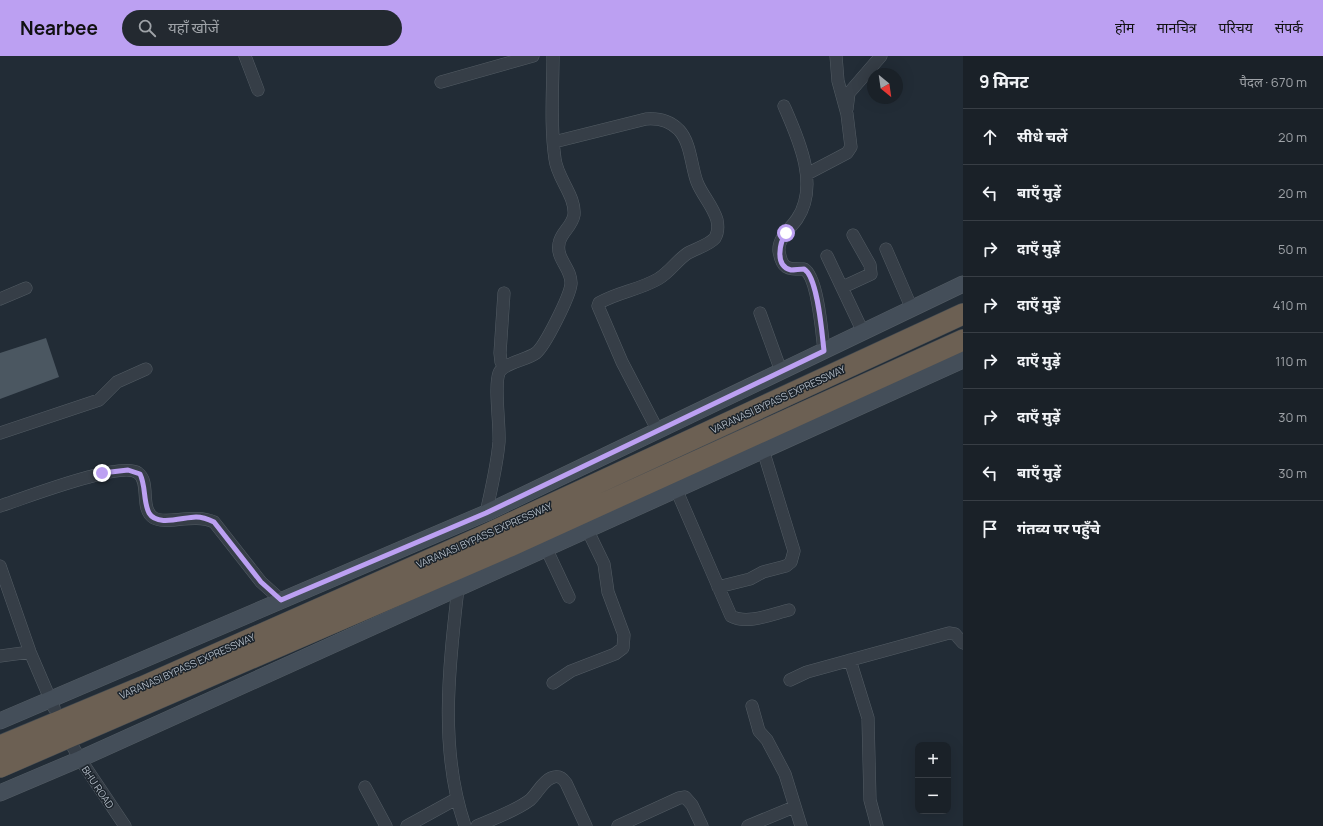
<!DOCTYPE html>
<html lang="hi">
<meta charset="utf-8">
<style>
:root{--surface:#1a2128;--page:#232930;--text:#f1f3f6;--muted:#9fa3a8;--line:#383e45;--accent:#bca0f2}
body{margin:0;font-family:Manrope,"Noto Sans Devanagari",sans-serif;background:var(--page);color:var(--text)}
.controls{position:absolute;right:12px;bottom:12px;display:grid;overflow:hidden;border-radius:8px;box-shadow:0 4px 16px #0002}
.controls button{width:36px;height:36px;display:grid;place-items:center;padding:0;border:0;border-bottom:1px solid var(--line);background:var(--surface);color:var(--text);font:20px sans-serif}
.compass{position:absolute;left:867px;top:12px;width:36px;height:36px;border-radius:50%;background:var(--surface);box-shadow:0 4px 16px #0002;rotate:151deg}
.stop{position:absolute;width:12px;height:12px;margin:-9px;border:3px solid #bca0f2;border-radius:50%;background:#fff}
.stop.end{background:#bca0f2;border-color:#fff;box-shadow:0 1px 4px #0008}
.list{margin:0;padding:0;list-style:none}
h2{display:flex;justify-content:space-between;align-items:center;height:52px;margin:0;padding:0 16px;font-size:17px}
h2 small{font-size:13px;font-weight:400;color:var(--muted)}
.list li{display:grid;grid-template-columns:26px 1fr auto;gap:12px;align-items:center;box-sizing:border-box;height:56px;padding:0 16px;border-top:1px solid var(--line)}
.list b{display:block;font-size:15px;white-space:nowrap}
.list em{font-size:13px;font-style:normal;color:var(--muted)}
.icon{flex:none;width:22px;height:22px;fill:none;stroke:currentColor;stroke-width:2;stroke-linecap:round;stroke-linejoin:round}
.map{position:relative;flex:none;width:963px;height:770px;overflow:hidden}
header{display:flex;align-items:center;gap:24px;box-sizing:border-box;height:56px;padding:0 20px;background:var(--accent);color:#111}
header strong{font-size:19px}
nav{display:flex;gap:22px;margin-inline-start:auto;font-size:14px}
.search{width:280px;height:36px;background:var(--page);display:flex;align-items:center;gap:10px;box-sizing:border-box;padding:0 14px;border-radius:22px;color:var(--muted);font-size:15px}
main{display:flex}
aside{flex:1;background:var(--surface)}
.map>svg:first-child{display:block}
</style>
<header>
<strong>Nearbee</strong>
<div class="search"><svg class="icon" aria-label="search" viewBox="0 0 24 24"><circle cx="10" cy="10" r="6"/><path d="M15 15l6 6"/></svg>यहाँ खोजें</div>
<nav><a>होम</a><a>मानचित्र</a><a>परिचय</a><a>संपर्क</a></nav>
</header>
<main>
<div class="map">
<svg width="963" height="770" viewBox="0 0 963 770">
<rect width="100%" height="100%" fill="#222c36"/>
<path fill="#4b5761" d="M46,282L59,321L0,343V297Z"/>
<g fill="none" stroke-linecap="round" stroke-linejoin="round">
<defs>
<path id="street" d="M245,0L258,34
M441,26L533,0
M784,50C798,82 820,129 797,163C790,173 778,182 779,195C782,214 788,213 804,213C818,221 822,278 824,295
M847,53L849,37L881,0
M554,86L646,63C658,62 670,65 679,74C691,87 691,110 697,126C702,139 713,150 717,164C718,169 718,177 715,182C709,189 697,192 688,197C677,204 670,216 658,223C639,234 618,236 599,247L598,250L622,306L658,375
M807,118L847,97L851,91L847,58L838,25L836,0
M886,193L912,253
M827,200L863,276
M843,231L871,218L870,209L853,179
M504,237L500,297L501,306L505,310
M0,243L26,232
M760,257L781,315
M0,377L99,344L117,326L146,313
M676,433L731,560C747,569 772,558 789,554
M0,450C23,443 121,404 138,417C151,426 139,453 154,462C166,469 194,457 214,466L261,526L281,544
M486,457C491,434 497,410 499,386C500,369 494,330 499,317C503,307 527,304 536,297C545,290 570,240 571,228C572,213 556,203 559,188C560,177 572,171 574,159C576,140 557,122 555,103C550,69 553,34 553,0
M546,492L569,541
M0,510L30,596L54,652
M718,531L750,523L763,516L786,510L791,506L794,495L763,394
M458,532C449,610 439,694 465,770
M0,600L30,596
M850,604L868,662L870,744L877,770
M790,624L807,616L949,577L955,578L963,587
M553,627L571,615L615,598L623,592L624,579L608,536L604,508L587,473
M752,650L759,675L767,684L785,718L801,770
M73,691L80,703L125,770
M365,731L386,770
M407,770L456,743
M477,770C494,762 514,756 530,744C537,738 542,726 551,722C558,719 562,721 566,727L586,770
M618,770L679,742L685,741L692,749L702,770
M748,770L794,751"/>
<path id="secondary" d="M0,665L486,457L963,228
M0,737L80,703L963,304"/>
<path id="highway" d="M0,690L142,631L481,481L963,258
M0,711L510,490L963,284"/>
</defs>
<use href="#street" stroke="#535c64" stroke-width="13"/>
<use href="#secondary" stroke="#535c64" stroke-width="17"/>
<use href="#highway" stroke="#404951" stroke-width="22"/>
<use href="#street" stroke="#363e47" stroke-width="12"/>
<use href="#secondary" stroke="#444e59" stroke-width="16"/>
<use href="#highway" stroke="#6c6053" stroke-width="21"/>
</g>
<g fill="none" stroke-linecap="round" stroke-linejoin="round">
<path stroke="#bca0f2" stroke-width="5" d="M102,417L128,414L140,418C146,430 143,445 149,457C157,471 183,461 196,461C203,461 208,463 214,466L261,526L281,544L486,457L824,295C822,278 818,221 804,213C800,213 795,214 791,214C774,210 780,186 786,177"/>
</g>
<g text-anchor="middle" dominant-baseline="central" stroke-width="3" stroke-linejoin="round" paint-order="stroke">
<g font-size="10" fill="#b0b9c3" stroke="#1b232b">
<text transform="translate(778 343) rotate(-25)">VARANASI BYPASS EXPRESSWAY</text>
<text transform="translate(484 479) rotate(-24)">VARANASI BYPASS EXPRESSWAY</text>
<text transform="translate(187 610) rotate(-24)">VARANASI BYPASS EXPRESSWAY</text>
<text transform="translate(98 731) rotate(56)">BHU ROAD</text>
</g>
</g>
</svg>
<div class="controls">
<button>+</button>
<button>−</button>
</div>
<svg class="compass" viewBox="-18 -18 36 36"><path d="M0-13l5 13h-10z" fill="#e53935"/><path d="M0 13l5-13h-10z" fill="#9fa3a8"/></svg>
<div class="stop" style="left:786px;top:177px"></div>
<div class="stop end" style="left:102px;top:417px"></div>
</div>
<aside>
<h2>9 मिनट<small>पैदल · 670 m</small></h2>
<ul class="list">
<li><svg class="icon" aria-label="ahead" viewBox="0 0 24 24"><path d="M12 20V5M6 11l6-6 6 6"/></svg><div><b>सीधे चलें</b></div><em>20 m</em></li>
<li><svg class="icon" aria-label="left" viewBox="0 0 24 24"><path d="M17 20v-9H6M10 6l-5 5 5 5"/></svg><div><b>बाएँ मुड़ें</b></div><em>20 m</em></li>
<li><svg class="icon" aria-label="right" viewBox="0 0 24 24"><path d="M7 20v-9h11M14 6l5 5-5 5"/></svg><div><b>दाएँ मुड़ें</b></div><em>50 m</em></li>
<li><svg class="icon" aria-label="right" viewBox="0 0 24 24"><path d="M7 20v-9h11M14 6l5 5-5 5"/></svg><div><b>दाएँ मुड़ें</b></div><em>410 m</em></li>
<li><svg class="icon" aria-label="right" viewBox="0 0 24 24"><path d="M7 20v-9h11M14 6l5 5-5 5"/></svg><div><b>दाएँ मुड़ें</b></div><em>110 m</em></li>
<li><svg class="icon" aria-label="right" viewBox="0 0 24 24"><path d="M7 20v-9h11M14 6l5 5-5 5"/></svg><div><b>दाएँ मुड़ें</b></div><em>30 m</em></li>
<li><svg class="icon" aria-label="left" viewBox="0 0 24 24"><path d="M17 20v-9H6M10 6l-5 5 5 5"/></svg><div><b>बाएँ मुड़ें</b></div><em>30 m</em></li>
<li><svg class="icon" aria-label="arrive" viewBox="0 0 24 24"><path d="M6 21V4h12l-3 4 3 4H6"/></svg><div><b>गंतव्य पर पहुँचे</b></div></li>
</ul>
</aside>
</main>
